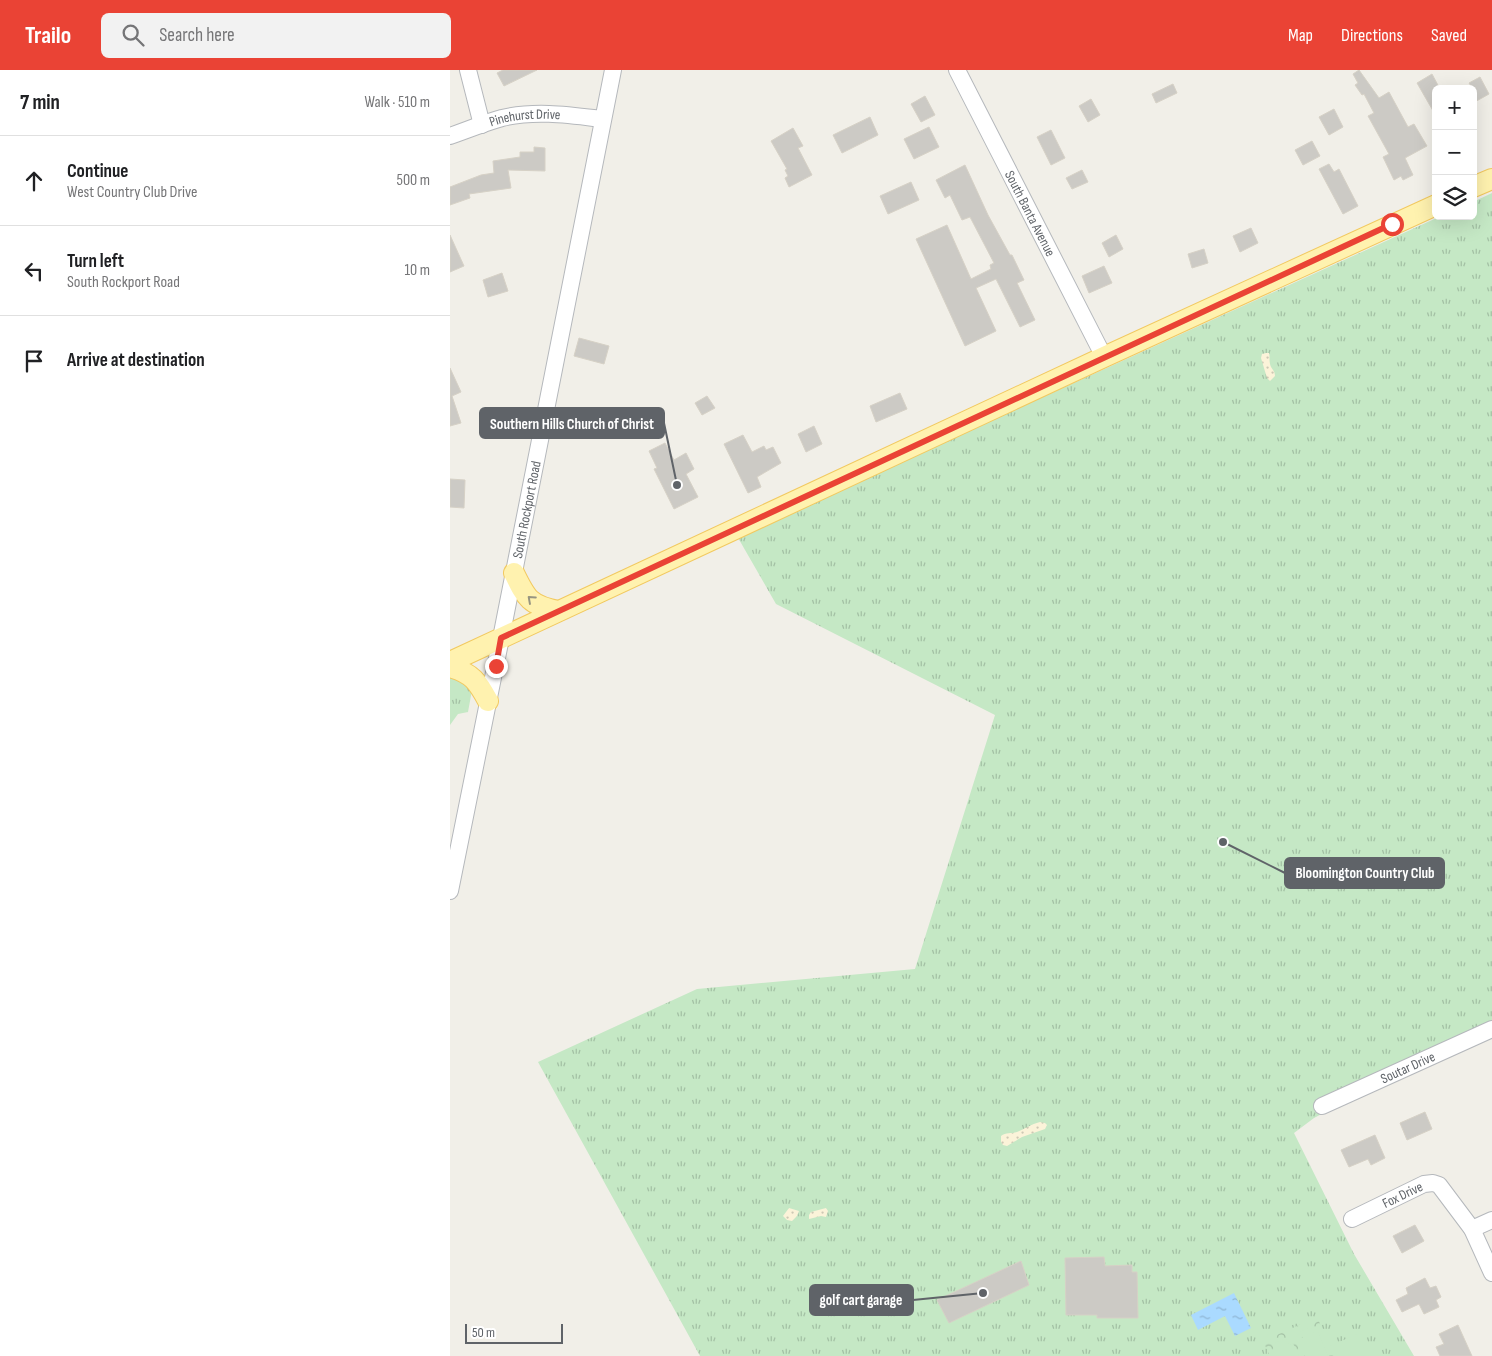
<!DOCTYPE html>
<meta charset="utf-8">
<style>
:root{--surface:#fff;--page:#f2f2f2;--text:#202124;--muted:#757577;--line:#e0e0e0;--accent:#ea4335}
body{margin:0;font-family:"Sofia Sans Condensed",sans-serif;background:var(--page);color:var(--text)}
.controls{position:absolute;right:15px;top:15px;display:grid;overflow:hidden;border-radius:8px;box-shadow:0 5px 20px #0002}
.controls button{width:45px;height:45px;display:grid;place-items:center;padding:0;border:0;border-bottom:1px solid var(--line);background:var(--surface);color:var(--text);font:25px sans-serif}
.scale{position:absolute;left:15px;bottom:12px;width:98px;box-sizing:border-box;padding-left:5px;border:2px solid #5f6368;border-top:0;font-size:14px;line-height:18px;white-space:nowrap;color:#5f6368;-webkit-text-stroke:4px #fff;paint-order:stroke}
.stop{position:absolute;width:15px;height:15px;margin:-11px;border:4px solid #ea4335;border-radius:50%;background:#fff}
.stop.end{background:#ea4335;border-color:#fff;box-shadow:0 1px 5px #0008}
.list{margin:0;padding:0;list-style:none}
h2{display:flex;justify-content:space-between;align-items:center;height:65px;margin:0;padding:0 20px;font-size:21px}
h2 small{font-size:16px;font-weight:400;color:var(--muted)}
.list li{display:grid;grid-template-columns:32px 1fr auto;gap:15px;align-items:center;box-sizing:border-box;height:90px;padding:0 20px;border-top:1px solid var(--line)}
.list b{display:block;font-size:19px;white-space:nowrap}
.list p{margin:0;font-size:16px;white-space:nowrap;color:var(--muted)}
.list em{font-size:16px;font-style:normal;color:var(--muted)}
.icon{flex:none;width:28px;height:28px;fill:none;stroke:currentColor;stroke-width:2;stroke-linecap:round;stroke-linejoin:round}
.map{position:relative;flex:none;width:1042px;height:1286px;overflow:hidden}
header{display:flex;align-items:center;gap:30px;box-sizing:border-box;height:70px;padding:0 25px;background:var(--accent);color:#fff}
header strong{font-size:24px}
nav{display:flex;gap:28px;margin-inline-start:auto;font-size:18px}
.search{width:350px;height:45px;background:var(--page);display:flex;align-items:center;gap:12px;box-sizing:border-box;padding:0 18px;border-radius:8px;color:var(--muted);font-size:19px}
main{display:flex}
aside{flex:1;background:var(--surface)}
.map>svg:first-child{display:block}
</style>
<header>
<strong>Trailo</strong>
<div class="search"><svg class="icon" aria-label="search" viewBox="0 0 24 24"><circle cx="10" cy="10" r="6"/><path d="M15 15l6 6"/></svg>Search here</div>
<nav><a>Map</a><a>Directions</a><a>Saved</a></nav>
</header>
<main>
<aside>
<h2>7 min<small>Walk · 510 m</small></h2>
<ul class="list">
<li><svg class="icon" aria-label="ahead" viewBox="0 0 24 24"><path d="M12 20V5M6 11l6-6 6 6"/></svg><div><b>Continue</b><p>West Country Club Drive</p></div><em>500 m</em></li>
<li><svg class="icon" aria-label="left" viewBox="0 0 24 24"><path d="M17 20v-9H6M10 6l-5 5 5 5"/></svg><div><b>Turn left</b><p>South Rockport Road</p></div><em>10 m</em></li>
<li><svg class="icon" aria-label="arrive" viewBox="0 0 24 24"><path d="M6 21V4h12l-3 4 3 4H6"/></svg><div><b>Arrive at destination</b></div></li>
</ul>
</aside>
<div class="map">
<svg width="1042" height="1286" viewBox="0 0 1042 1286">
<defs>
<pattern id="grass-tufts" width="24" height="20" patternUnits="userSpaceOnUse" patternTransform="scale(1.25)"><rect width="24" height="20" fill="#c5e8c5"/><path d="M3 7l-1-3M5 7V3M7 7l1-3M15 17l-1-3M17 17v-4M19 17l1-3" fill="none" stroke="#a3c0a4"/></pattern>
<pattern id="sand-dots" width="8" height="8" patternUnits="userSpaceOnUse" patternTransform="scale(1.25)"><rect width="8" height="8" fill="#fbf3d9"/><path d="M2 2h.1M6 6h.1" fill="none" stroke="#cec8b4" stroke-width="1.8" stroke-linecap="round"/></pattern>
<pattern id="park-crowns" width="20" height="18" patternUnits="userSpaceOnUse" patternTransform="scale(1.25)"><rect width="20" height="18" fill="#c5e8c5"/><path d="M2 6a3 3 0 1 1 6 0M12 15a3 3 0 1 1 6 0" fill="none" stroke="#a3c0a4"/></pattern>
<pattern id="water-ripples" width="26" height="14" patternUnits="userSpaceOnUse" patternTransform="scale(1.25)"><rect width="26" height="14" fill="#aadaff"/><path d="M2 4q2-2 4 0t4 0M15 11q2-2 4 0t4 0" fill="none" stroke="#8eb4d2"/></pattern>
</defs>
<rect width="100%" height="100%" fill="#f1efe8"/>
<path fill="url(#grass-tufts)" d="M1042,123V954L864,1048L844,1063L904,1184L964,1286H250L88,992L247,919L465,899L545,645L326,534L287,466L991,146H1023V132Z
M0,607H8L22,620L18,642L8,644L0,655Z"/>
<path fill="url(#sand-dots)" d="M816,283H819C820,287 819,290 820,294C821,299 825,300 825,306L820,311L817,308L811,288L812,284Z
M590,1052L595,1053L597,1055L595,1059L572,1067L557,1076L553,1075L551,1072V1066C556,1062 561,1064 567,1062C575,1059 581,1054 590,1052Z
M339,1138L349,1141L347,1146L342,1151L337,1150L333,1146Z
M376,1138L378,1141L376,1147L371,1146L359,1149V1145L361,1142Z"/>
<path fill="url(#park-crowns)" d="M867,1247L884,1286H820L813,1271Z"/>
<path fill="#c5e8c5" d="M861,1257L864,1264L868,1262L878,1286H855L848,1271L853,1269L850,1262Z
M907,1264L918,1286H884L880,1276Z
M836,1268L839,1275L843,1273L849,1286H825L824,1281L828,1279L825,1273Z"/>
<path fill="url(#water-ripples)" d="M784,1223L801,1258L785,1266L775,1246L748,1260L741,1245Z"/>
<path fill="#cccac5" stroke="#d6d1c6" d="M53,0H87L54,16L47,3Z
M909,0L929,28L939,22L958,57L964,54L977,76L955,88L963,105L953,110L951,106L944,110L933,87L939,84L918,46L924,43L914,24L912,25L905,15L908,13L903,4Z
M982,4L990,19H986V46L967,13Z
M1030,7L1039,24L1023,33V19L1019,13Z
M723,14L727,23L706,33L702,24Z
M475,26L485,45L471,52L461,34Z
M641,29L650,45L638,52L629,36Z
M884,39L893,57L879,65L869,47Z
M420,47L428,65L392,83L383,65Z
M479,57L489,77L464,89L454,69Z
M343,58L353,76L348,78L362,105L339,117L335,108L338,106L335,100L337,99L321,71Z
M601,60L615,88L601,95L587,67Z
M862,71L870,86L853,95L845,80Z
M84,77L95,78V101L58,100L61,118L19,124L20,128L0,135V117L31,105L44,103L43,91L70,87V82H84Z
M879,94L884,102L889,99L908,136L893,144L869,99Z
M515,95L538,145L560,185H562L574,210L567,213L585,250L570,257L546,209L526,218L546,261L515,276L466,169L497,155L521,209L541,199L540,195L544,193L520,147L512,150L500,125L495,128L486,110Z
M632,100L638,112L622,119L616,108Z
M461,112L469,130L438,144L430,126Z
M801,158L808,173L790,182L783,166Z
M0,165L14,196L0,202Z
M666,165L673,179L659,187L652,173Z
M754,179L758,193L742,198L738,184Z
M654,196L662,213L639,223L632,206Z
M52,203L58,221L38,227L33,210Z
M129,268L159,276L154,294L124,286Z
M0,298L11,322L2,326L11,353L0,356Z
M450,323L457,339L426,352L420,336Z
M257,326L265,338L252,345L245,333Z
M364,356L372,374L356,382L348,364Z
M293,365L302,382L314,376L316,380L323,377L331,393L307,407L311,417L298,423L274,374Z
M215,373L224,390L236,383L244,399L236,404L248,427L224,439L204,399L207,398L199,381Z
M0,409L15,410L14,438L0,437Z
M975,1042L982,1059L957,1070L950,1053Z
M925,1065L935,1088L921,1095L918,1089L899,1097L891,1080Z
M965,1155L974,1171L952,1183L943,1166Z
M654,1187L655,1196L682,1195V1202H687L688,1248H647V1245H616L615,1188Z
M571,1191L579,1215L499,1253L487,1230Z
M975,1208L980,1218L986,1216L991,1227L986,1230L989,1237L974,1244L969,1234L952,1242L946,1230L958,1224L956,1218Z
M1008,1255L1022,1286H990L986,1277L994,1274L989,1264Z"/>
<g fill="none" stroke-linecap="round" stroke-linejoin="round">
<defs>
<g id="minor">
<path d="M18,0L32,55"/>
<path id="s1" d="M507,0L654,287"/>
<path id="s2" d="M0,66C17,60 34,53 52,48C85,40 119,45 152,49"/>
<path id="s3" d="M0,821L51,568L163,0"/>
<path id="s4" d="M872,1036L1042,959"/>
<path id="s5" d="M902,1149L974,1114L983,1113L989,1115L1022,1159L1042,1203"/>
<path d="M1022,1159L1042,1150"/>
</g>
<path id="major" d="M1023,117L1042,109
M64,503C76,528 80,536 109,541
M0,592L654,287L986,135
M0,597C22,603 28,612 38,631"/>
</defs>
<use href="#minor" stroke="#b5b8bc" stroke-width="18"/>
<use href="#major" stroke="#f2c960" stroke-width="22"/>
<use href="#minor" stroke="#fff" stroke-width="16"/>
<use href="#major" stroke="#fff2af" stroke-width="20"/>
</g>
<defs><path id="oneway-chevron" d="M-2-3.5L2.5 0L-2 3.5" fill="none" stroke-width="1.6" stroke-linecap="round" stroke-linejoin="round" transform="scale(1.25)"/></defs>
<use stroke="#979581" href="#oneway-chevron" transform="translate(81 529) rotate(-138)"/>
<g fill="none" stroke-linecap="round" stroke-linejoin="round">
<path stroke="#ea4335" stroke-width="6" d="M46,596L51,568L942,154"/>
</g>
<g text-anchor="middle" dominant-baseline="central" stroke-width="4.5" stroke-linejoin="round" paint-order="stroke">
<g font-size="14" fill="#5f6368" stroke="#fff">
<text stroke="none"><textPath href="#s2" startOffset="78">Pinehurst Drive</textPath></text>
<text stroke="none"><textPath href="#s1" startOffset="161">South Banta Avenue</textPath></text>
<text stroke="none"><textPath href="#s3" startOffset="389">South Rockport Road</textPath></text>
<text stroke="none"><textPath href="#s4" startOffset="94">Soutar Drive</textPath></text>
<text stroke="none"><textPath href="#s5" startOffset="56">Fox Drive</textPath></text>
</g>
</g>
<path fill="none" stroke="#5f6368" stroke-width="2" d="M227 415L214 353M773 772L835 803M533 1223L463 1230"/>
<g fill="#5f6368" stroke="#fff" stroke-width="2">
<circle cx="227" cy="415" r="5"/>
<circle cx="773" cy="772" r="5"/>
<circle cx="533" cy="1223" r="5"/>
</g>
<g fill="#5f6368" stroke="#5f6368" stroke-width="2">
<rect x="30" y="338" width="184" height="30" rx="5"/>
<rect x="835" y="788" width="159" height="30" rx="5"/>
<rect x="360" y="1215" width="103" height="30" rx="5"/>
</g>
<g font-size="15" text-anchor="middle" font-weight="bold" fill="#fff">
<text x="122" y="359">Southern Hills Church of Christ</text>
<text x="915" y="808">Bloomington Country Club</text>
<text x="411" y="1235">golf cart garage</text>
</g>
</svg>
<div class="controls">
<button>+</button>
<button>−</button>
<button><svg class="icon" aria-label="layers" viewBox="0 0 24 24"><path d="M12 4l9 5-9 5-9-5zM3 14l9 5 9-5"/></svg></button>
</div>
<div class="scale">50 m</div>
<div class="stop" style="left:942px;top:154px"></div>
<div class="stop end" style="left:46px;top:596px"></div>
</div>
</main>
